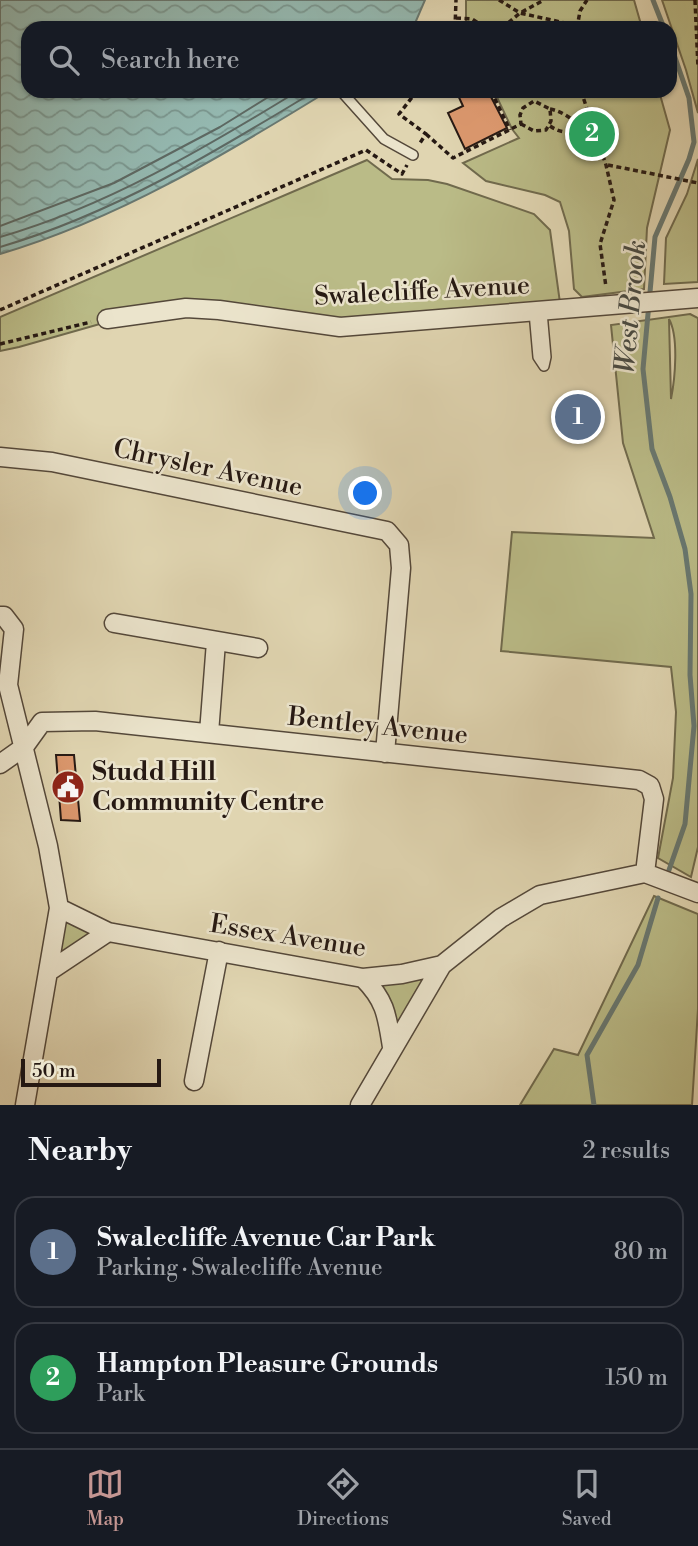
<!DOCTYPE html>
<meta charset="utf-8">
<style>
:root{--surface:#171b24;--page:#242831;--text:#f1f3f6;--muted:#9ea1a6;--line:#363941;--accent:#c59692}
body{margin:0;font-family:"Libre Bodoni",serif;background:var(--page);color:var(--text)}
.scale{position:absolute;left:21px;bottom:18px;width:140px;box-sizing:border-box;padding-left:7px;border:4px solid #261913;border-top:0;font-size:19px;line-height:24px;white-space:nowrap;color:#261913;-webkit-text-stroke:5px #ebe4cc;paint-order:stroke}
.you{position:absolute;left:366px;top:494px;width:24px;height:24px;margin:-18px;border:5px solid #fff;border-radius:50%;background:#1a73e8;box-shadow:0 0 0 10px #1a73e833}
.badge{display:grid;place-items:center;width:46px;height:46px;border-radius:50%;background:var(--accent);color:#fff;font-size:23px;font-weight:700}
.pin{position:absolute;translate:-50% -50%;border:4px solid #fff;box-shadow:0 2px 7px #0006}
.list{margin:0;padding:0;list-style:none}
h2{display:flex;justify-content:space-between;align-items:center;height:91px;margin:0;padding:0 28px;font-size:30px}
h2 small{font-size:23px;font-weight:400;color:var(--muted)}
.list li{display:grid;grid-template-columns:46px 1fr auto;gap:21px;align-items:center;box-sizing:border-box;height:112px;margin:0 14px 14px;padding:0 14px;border:2px solid var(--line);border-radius:21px}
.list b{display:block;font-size:26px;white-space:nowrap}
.list p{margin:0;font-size:23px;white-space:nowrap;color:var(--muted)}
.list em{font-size:23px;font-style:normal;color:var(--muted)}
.icon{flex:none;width:38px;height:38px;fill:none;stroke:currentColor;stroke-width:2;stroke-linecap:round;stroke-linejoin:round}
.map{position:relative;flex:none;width:698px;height:1105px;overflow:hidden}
.search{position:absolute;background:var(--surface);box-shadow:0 2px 5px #0004;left:21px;right:21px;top:21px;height:77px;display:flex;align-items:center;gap:18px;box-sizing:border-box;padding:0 24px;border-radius:21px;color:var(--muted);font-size:26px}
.sheet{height:343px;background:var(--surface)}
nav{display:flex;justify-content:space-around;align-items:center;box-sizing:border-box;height:98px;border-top:2px solid var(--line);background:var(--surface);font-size:19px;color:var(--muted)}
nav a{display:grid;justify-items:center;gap:4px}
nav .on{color:var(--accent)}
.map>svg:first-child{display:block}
</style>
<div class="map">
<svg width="698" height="1105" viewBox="0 0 698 1105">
<defs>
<pattern id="water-waves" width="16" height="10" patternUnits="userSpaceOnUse" patternTransform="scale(1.75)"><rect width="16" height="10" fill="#94b8b0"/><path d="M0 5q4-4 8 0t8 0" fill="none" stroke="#79958e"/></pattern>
</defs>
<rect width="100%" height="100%" fill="#e0d5b1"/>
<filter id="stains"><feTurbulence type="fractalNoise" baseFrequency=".00286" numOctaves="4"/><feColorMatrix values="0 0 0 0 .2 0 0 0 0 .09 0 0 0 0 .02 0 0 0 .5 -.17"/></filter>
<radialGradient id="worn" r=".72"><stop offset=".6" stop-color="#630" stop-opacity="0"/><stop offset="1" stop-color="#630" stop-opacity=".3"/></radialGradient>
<path fill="#babb87" stroke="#706a4d" stroke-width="2" fill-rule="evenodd" d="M466,0H634L642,28H466Z
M662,0H698V113L686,70Z
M494,91H659L670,130L647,228L644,289L582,297L574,289L569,231L560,202L545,195L486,181L463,163L519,138L512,129Z
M698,159V282L664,284L666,238L687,194Z
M367,160L392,179L428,180L447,184L534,214L550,230L561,310L340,327L207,310L135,314L19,347L0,351V317Z
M690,314L698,318V847L691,877L658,858L673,778L676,712L671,667L501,651L512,532L654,538L623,443L611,325ZM669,319C679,337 675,379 671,399Z
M654,896L698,914V1009L692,1105H520L554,1049L578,1055Z
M59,908L108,932L48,972Z
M442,965L392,1047L363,978Z"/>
<path fill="url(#water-waves)" stroke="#687871" stroke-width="2" d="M0,0H425L413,28H28V91H328C224,155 118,219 0,254Z"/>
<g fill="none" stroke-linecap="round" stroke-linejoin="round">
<path stroke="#5d6862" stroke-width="2" d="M0,226L114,183L220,127L278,91
M0,237C105,207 205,148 298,91
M0,247C113,214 215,152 315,91"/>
<path stroke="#687871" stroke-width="5" d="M653,0L664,28
M669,870L685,824L694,726L690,675L691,594L685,549L670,497L652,449L643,369L655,237L689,159L694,142L689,98L670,43
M594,1105L587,1055L638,965L658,898"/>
</g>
<path fill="#dc986e" stroke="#261913" stroke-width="2" d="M456,91H488L507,128L465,149L448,113L463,106Z
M56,755H74L80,821L61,820Z"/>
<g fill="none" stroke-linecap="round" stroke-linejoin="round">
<defs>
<path id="lane" d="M341,91L384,139L413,155
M534,312L538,357L544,366
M542,312L546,357L544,366"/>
<path id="street" d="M107,319L186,308L219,310L340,327L698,298
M0,457L52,462L387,531L399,545L401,568L385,753
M0,616H4L14,629L8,685L48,846L59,908L25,1105
M114,623L258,648
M209,733L216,642
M0,764L24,747L42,722L95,721L639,780L650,786L654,799L645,873
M645,873L698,893
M59,908L108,932L363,978L402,974L442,965L501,918L540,895L645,873
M48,972L108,932
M363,978C386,1001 387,1016 392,1047
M194,1081L219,951
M360,1105L442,965"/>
</defs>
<use href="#lane" stroke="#54483a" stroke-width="12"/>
<use href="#street" stroke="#54483a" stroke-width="21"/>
<path stroke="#261913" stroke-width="3.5" stroke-dasharray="5 3.5" stroke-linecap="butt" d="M499,0L520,13L565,23L570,28
M695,0L698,68
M456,18L472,19L486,28
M455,28L456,0
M502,28L520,13L544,0
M577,28L580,11L587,0
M417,91L399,114L426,134L420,143
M491,91L510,130
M581,91L606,165L614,200L600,244L606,287
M550,109C570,113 576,127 592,129
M550,126C561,134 575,134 588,129
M426,134L453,158L521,124L520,115L523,108L534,101L550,109L551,121L546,130L534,131L521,124
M608,165L698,183
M0,310L366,150L402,174L407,165
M0,344L91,322"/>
<use href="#lane" stroke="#ebe4cc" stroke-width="9"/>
<use href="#street" stroke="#ebe4cc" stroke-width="18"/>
</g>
<defs>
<symbol id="civic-disc" viewBox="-11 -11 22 22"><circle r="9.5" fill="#8f2418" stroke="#ebe4cc"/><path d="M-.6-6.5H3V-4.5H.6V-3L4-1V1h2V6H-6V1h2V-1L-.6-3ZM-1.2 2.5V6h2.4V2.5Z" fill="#fff"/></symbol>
</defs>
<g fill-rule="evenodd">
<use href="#civic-disc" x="49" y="768" width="38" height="38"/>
</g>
<g text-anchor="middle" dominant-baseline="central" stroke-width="5" stroke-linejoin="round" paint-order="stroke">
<g font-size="26" fill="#261913" stroke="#ebe4cc">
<text transform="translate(422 291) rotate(-3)">Swalecliffe Avenue</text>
<text transform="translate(208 468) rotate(12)">Chrysler Avenue</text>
<text transform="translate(378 726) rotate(6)">Bentley Avenue</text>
<text transform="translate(288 936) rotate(9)">Essex Avenue</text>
</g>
<g font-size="26" font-weight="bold" fill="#261913" stroke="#ebe4cc" text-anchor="start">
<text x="92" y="772">Studd Hill<tspan x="92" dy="30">Community Centre</tspan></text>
</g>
<g font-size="28" font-style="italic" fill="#474942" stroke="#ebe4cc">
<text transform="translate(631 307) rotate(-85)">West Brook</text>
</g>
</g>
<rect width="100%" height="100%" filter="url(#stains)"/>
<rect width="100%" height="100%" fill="url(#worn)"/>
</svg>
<div class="scale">50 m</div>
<div class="you"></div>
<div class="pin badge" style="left:578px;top:417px;background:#5c6f8a">1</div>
<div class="pin badge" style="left:592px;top:134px;background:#2e9e5b">2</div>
<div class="search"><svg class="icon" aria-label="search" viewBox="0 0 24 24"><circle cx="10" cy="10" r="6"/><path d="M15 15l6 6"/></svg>Search here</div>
</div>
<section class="sheet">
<h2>Nearby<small>2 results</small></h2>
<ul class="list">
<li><span class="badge" style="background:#5c6f8a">1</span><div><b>Swalecliffe Avenue Car Park</b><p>Parking · Swalecliffe Avenue</p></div><em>80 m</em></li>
<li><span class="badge" style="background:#2e9e5b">2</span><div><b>Hampton Pleasure Grounds</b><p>Park</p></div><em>150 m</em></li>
</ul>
</section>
<nav>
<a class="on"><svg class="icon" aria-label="map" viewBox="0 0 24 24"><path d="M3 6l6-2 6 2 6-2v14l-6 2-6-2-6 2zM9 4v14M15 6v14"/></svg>Map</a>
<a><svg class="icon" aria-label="directions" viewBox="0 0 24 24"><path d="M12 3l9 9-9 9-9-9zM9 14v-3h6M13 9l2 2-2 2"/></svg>Directions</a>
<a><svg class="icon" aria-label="saved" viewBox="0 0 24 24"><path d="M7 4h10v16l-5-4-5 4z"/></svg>Saved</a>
</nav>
